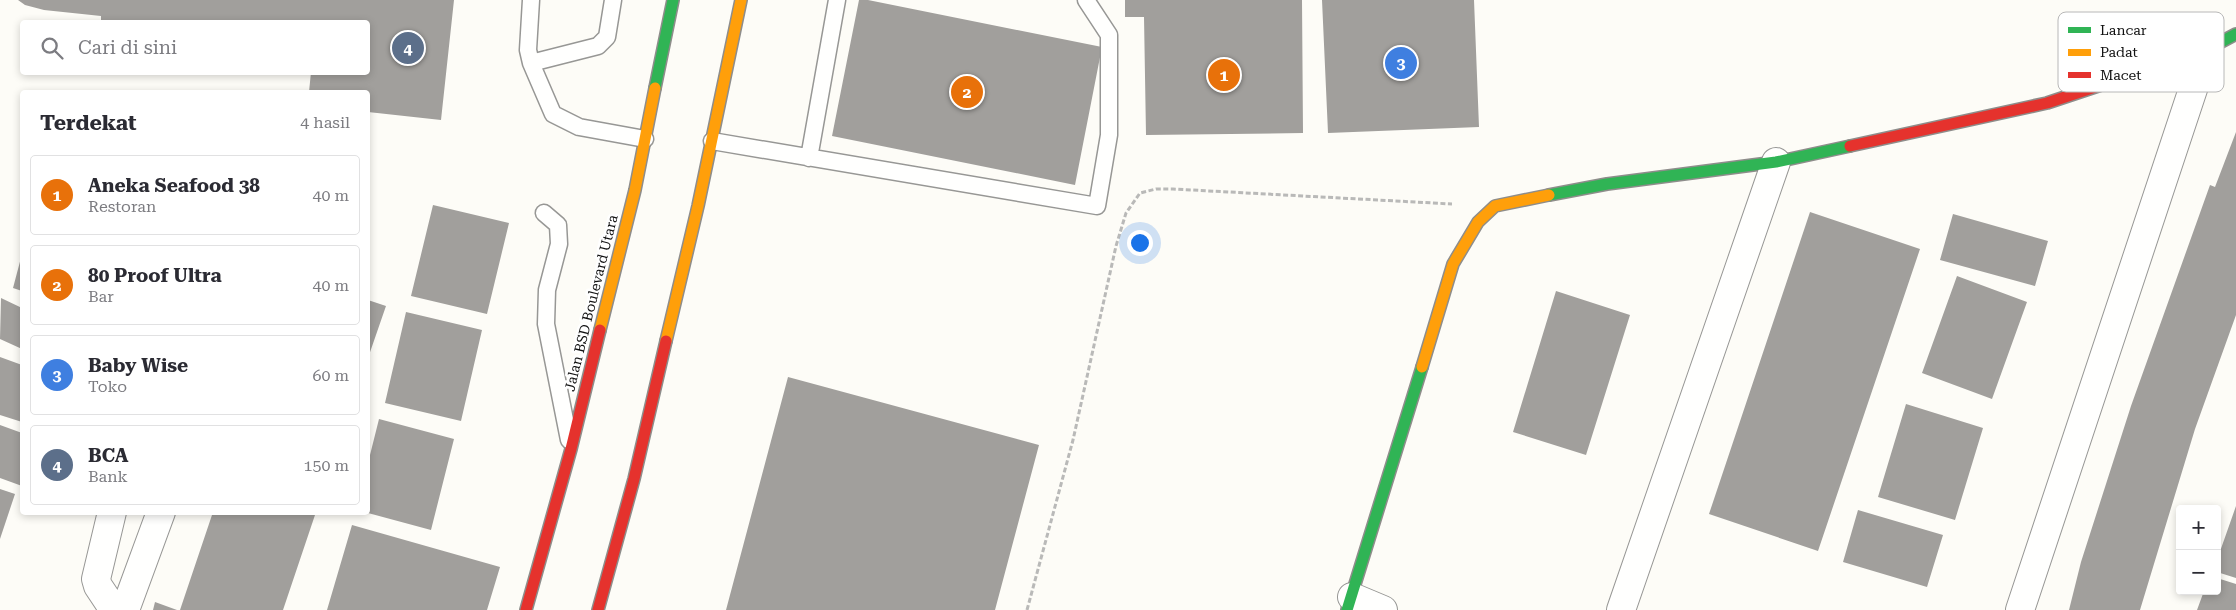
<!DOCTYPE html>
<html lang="id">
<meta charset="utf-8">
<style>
:root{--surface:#fff;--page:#f2f2f3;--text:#2b2b33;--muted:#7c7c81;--line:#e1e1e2;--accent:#646362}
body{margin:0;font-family:"Roboto Serif",serif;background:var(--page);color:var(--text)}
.controls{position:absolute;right:15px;bottom:15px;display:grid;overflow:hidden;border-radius:5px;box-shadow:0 2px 8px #0003}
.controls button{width:45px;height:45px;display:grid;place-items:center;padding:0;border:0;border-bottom:1px solid var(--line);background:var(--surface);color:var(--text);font:25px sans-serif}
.you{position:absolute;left:1139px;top:242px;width:18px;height:18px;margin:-12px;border:4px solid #fff;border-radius:50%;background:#1a73e8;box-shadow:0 0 0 8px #1a73e833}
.badge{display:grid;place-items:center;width:32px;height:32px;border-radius:50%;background:var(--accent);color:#fff;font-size:16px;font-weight:700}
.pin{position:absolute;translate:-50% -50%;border:2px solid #fff;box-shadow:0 1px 5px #0006}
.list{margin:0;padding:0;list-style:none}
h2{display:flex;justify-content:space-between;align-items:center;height:65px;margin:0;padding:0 20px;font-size:21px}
h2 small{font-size:16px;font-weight:400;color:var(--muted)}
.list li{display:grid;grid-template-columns:32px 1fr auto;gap:15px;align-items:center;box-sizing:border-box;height:80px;margin:0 10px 10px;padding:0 10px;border:1px solid var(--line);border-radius:5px}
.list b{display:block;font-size:19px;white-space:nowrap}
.list p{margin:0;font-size:16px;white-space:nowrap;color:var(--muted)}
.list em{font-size:16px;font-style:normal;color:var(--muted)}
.icon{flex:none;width:28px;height:28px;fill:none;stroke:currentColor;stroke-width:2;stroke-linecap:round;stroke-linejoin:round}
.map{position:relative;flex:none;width:2236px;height:610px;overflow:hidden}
.search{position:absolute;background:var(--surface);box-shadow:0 2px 8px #0003;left:20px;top:20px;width:350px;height:55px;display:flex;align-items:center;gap:12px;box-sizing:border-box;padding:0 18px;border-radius:5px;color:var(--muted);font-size:19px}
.panel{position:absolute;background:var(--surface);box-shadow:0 2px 8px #0003;left:20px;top:90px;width:350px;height:425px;border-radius:5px}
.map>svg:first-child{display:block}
</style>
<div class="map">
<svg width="2236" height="610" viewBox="0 0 2236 610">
<rect width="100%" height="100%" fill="#fdfcf7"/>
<path fill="#a19f9c" d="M18,0H454L441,120L368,112V92H309L311,72H368V22H101V16L44,10L25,5Z
M859,0H868L1102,47L1075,185L832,136Z
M1125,0H1302L1303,133L1146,135L1144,17H1125Z
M1322,0H1474L1479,127L1328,133Z
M2236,132V315L2195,429L2140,610H2069L2081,562L2131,406L2210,185L2215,187Z
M433,205L509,223L487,314L411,296Z
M1810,212L1920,249L1818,551L1709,514Z
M1953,214L2048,241L2035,286L1940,260Z
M22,254V291L13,288Z
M1957,276L2027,302L1992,399L1922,373Z
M1556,291L1630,315L1586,455L1513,432Z
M1,298L22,308V349L0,339Z
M368,300L386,306L368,358Z
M406,312L482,330L461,421L385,403Z
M0,357L22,365V422L0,415Z
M788,377L1039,445L995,610H726Z
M1906,404L1983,428L1955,520L1878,497Z
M379,419L454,439L431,530L368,513V463Z
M0,425L22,433V486L0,478Z
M0,489L15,494L0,539Z
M2236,506V578L2217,572V560Z
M1858,510L1943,535L1927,587L1843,562Z
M213,512H316L283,610H180Z
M352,525L500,567L487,610H327Z
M2217,578L2236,584V610H2197L2204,591H2217Z
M155,602L177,610H153Z"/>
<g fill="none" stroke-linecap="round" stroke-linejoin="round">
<defs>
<path id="lane" d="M531,0L528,50L531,63L553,114L579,127L645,139
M531,63L598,46L607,37L613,0
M712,141L1097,206L1109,135V35L1086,0
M809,158L837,0
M544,213L558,225L559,244L547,290L546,324L569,440"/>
<path id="street" d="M112,512L96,579L98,586L114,610
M1352,597L1383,610
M125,610L161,512
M1621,610L1776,162
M2020,610L2206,50"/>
<path id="fast" d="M2125,77L2206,50L2236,34
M655,88L673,0
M1549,195L1607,184L1776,162L1850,146
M1347,610L1422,367"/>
<path id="slow" d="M600,330L635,190L655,88
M666,341L698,206L741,0
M1422,367L1453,264L1478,222L1495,206L1549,195"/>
<path id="jam" d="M1850,146L2047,103L2125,77
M526,610L571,449L600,330
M598,610L634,479L666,341"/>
</defs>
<use href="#lane" stroke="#979795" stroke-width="19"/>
<use href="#street" stroke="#979795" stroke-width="30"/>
<use href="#fast" stroke="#8e8d8b" stroke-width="14"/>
<use href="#slow" stroke="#8e8d8b" stroke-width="14"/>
<use href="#jam" stroke="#8e8d8b" stroke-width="14"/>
<path stroke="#b9b9b8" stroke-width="3" stroke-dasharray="5 2.5" stroke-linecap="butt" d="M1027,610L1073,440L1116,246L1126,213L1140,193L1156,189H1173L1452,204"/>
<use href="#lane" stroke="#fffffe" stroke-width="16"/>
<use href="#street" stroke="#fffffe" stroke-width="28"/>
<use href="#fast" stroke="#30b455" stroke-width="11"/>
<use href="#slow" stroke="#ff9f0a" stroke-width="11"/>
<use href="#jam" stroke="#e5322d" stroke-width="11"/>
</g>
<g text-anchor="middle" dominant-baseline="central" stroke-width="5" stroke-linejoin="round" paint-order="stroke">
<g font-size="14" fill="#111" stroke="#fff">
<text transform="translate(591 303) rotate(-76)">Jalan BSD Boulevard Utara</text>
</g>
</g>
<rect x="2058" y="12" width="166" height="80" rx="8" fill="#fff" stroke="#b8b8b8" stroke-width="1"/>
<rect x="2068" y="27" width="23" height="6" fill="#30b455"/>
<rect x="2068" y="49" width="23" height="7" fill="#ff9f0a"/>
<rect x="2068" y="72" width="23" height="6" fill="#e5322d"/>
<g font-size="14" fill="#111">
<text x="2100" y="35">Lancar</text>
<text x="2100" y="57">Padat</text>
<text x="2100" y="80">Macet</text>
</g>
</svg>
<div class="controls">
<button>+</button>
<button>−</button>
</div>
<div class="you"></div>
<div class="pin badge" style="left:1224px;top:75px;background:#e8710a">1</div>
<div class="pin badge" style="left:967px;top:92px;background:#e8710a">2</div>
<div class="pin badge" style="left:1401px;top:63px;background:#3f7fe0">3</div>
<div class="pin badge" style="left:408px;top:48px;background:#5c6f8a">4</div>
<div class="search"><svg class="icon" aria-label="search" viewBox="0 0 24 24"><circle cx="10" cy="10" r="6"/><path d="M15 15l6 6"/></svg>Cari di sini</div>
<section class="panel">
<h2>Terdekat<small>4 hasil</small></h2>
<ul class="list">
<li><span class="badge" style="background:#e8710a">1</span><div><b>Aneka Seafood 38</b><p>Restoran</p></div><em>40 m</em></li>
<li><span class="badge" style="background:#e8710a">2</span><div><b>80 Proof Ultra</b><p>Bar</p></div><em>40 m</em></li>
<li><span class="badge" style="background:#3f7fe0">3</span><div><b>Baby Wise</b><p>Toko</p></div><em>60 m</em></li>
<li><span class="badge" style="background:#5c6f8a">4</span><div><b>BCA</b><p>Bank</p></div><em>150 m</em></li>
</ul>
</section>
</div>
